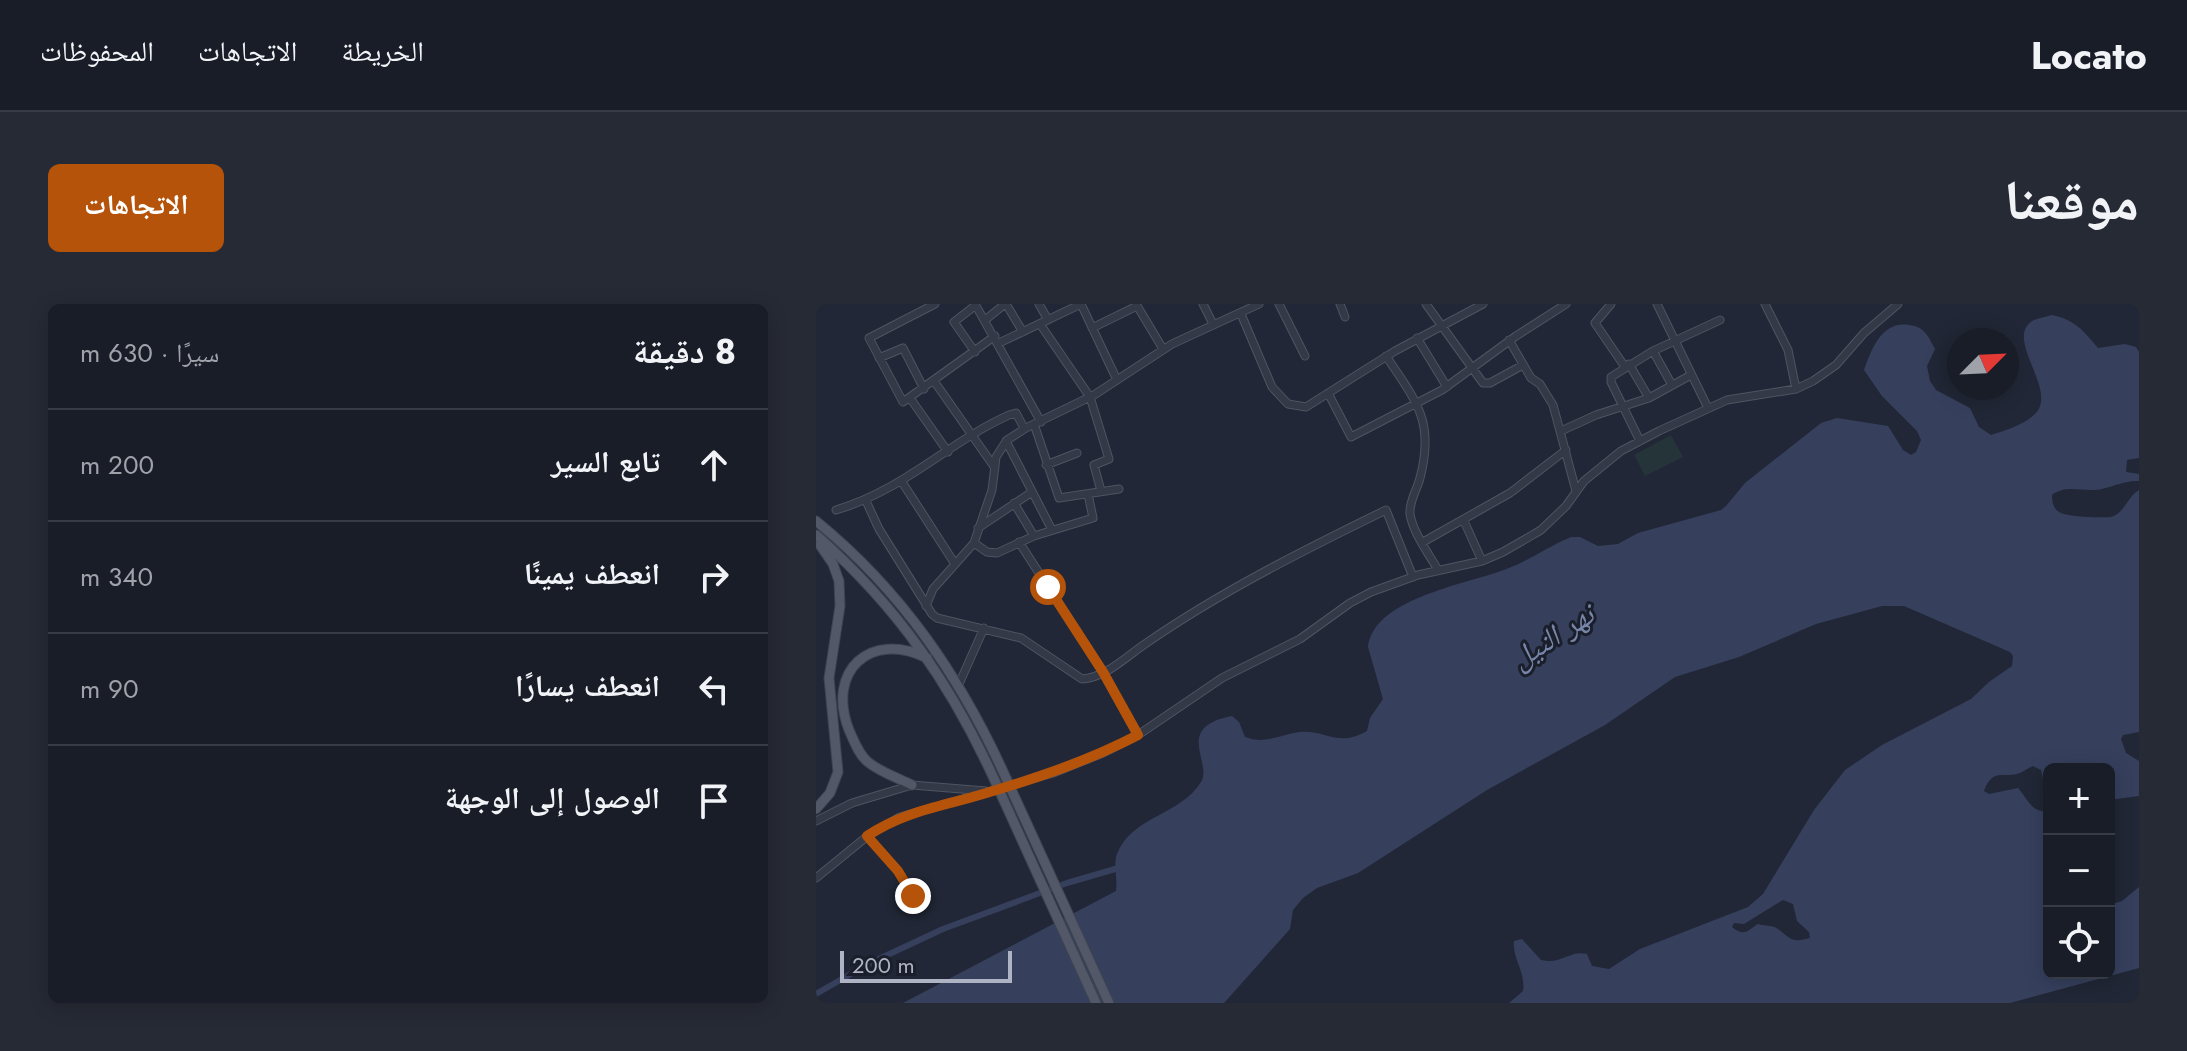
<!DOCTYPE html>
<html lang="ar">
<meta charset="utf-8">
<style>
:root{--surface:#191d28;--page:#262a34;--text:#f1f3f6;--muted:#9fa2a8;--line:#373b45;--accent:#b45309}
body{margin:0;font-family:Jost,"Noto Naskh Arabic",sans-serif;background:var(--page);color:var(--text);direction:rtl}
.controls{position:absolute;right:24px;bottom:24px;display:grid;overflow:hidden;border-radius:12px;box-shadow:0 4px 20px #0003}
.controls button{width:72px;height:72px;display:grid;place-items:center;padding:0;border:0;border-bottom:2px solid var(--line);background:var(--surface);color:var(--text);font:40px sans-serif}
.compass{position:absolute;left:1131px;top:24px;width:72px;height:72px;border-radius:50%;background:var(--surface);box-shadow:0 4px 20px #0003;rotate:66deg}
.scale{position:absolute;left:24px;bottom:20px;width:172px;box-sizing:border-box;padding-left:8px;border:4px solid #afb4c4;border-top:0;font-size:22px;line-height:28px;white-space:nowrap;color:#afb4c4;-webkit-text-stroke:6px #1a1f2b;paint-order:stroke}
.stop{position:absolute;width:24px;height:24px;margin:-18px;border:6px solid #b45309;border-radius:50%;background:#fff}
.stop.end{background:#b45309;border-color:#fff;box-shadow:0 2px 8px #0008}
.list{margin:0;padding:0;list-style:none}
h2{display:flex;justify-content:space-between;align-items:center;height:104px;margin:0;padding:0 32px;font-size:34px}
h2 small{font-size:26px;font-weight:400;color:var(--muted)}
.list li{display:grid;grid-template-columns:52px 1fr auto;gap:24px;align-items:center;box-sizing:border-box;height:112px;padding:0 32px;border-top:2px solid var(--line)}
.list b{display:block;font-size:30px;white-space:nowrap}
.list em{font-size:26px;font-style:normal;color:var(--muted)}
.icon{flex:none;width:44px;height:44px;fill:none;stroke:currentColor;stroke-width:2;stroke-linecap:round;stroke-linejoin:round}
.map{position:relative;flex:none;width:1323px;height:699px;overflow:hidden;direction:ltr;border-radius:12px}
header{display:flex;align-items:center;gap:48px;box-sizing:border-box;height:112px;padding:0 40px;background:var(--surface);border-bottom:2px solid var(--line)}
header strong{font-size:38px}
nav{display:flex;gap:44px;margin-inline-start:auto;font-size:28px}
.intro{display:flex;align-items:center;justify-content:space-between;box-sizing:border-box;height:192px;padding:0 48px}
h1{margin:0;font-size:56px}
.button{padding:20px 36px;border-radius:12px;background:var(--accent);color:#fff;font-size:28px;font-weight:700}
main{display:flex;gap:48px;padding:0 48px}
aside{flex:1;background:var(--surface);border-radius:12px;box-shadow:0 4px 20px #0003}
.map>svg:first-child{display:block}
</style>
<header>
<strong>Locato</strong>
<nav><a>الخريطة</a><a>الاتجاهات</a><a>المحفوظات</a></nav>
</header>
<div class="intro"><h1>موقعنا</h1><a class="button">الاتجاهات</a></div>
<main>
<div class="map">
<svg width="1323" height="699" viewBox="0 0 1323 699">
<rect width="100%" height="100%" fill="#212736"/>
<path fill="#243438" d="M855,131L867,153L829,172L818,151Z"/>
<path fill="#36405d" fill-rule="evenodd" d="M1236,11C1259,16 1267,26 1282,44L1309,40L1320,43L1323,48V154L1311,156L1310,168L1323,170V177C1307,176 1296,184 1279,186C1264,187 1249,181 1236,191C1236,197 1237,204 1243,208C1251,213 1285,214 1295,213C1309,209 1311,193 1323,186V428L1307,431L1305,435L1310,449L1323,457V492L1293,496V465H1233V484L1228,479L1225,466L1217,462C1212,464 1208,467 1204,469C1187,475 1177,463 1168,487L1173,490L1202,484C1211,494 1218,513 1233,505V669H1293V601L1306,597L1323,583V664L1194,699H693L707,687C710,668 696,654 698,637L706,635L725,656C746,661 753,646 771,650L776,662L793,665L824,645L932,603L947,590L998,506L1029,466L1066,441L1155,395L1173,378L1196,362L1197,352L1194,348L1088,302H1066L1000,320L923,353L859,373L789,421L671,486L542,569L501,584L487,594L477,606L474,625L408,699H87L300,587C302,575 297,560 301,550C316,512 365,511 385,478C397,459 357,423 416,412L423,418L429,433C449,441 465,430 484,428C511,426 521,444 551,427L554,414L567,395L552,343C558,293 654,280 693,264C714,256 733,242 755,233H764L782,242L802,240L822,229L905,206L910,202L929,179L1005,119L1021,114L1072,122L1087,146L1095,151L1100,148L1105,136L1101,127L1066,92L1048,66C1056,44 1066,17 1093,21C1109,23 1112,32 1119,45L1111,62L1114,77L1120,86L1154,104L1163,123L1175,131C1190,126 1208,121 1220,109C1242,85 1186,33 1218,16C1223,14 1230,13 1236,11ZM967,596L977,600L981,617L993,628L994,634C976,639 975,635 962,625C957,621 948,622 942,620C933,625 929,634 916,623L918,619L928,620Z"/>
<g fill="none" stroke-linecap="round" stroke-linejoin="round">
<path stroke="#36405d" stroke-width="6" d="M0,690L52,660L127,625L251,579L306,563"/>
<defs>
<path id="minor" d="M119,0L53,34L87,98L179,32
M159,0L225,118
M190,0L207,28
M223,0L232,16
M265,0L301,76
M320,0L347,45
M387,0L397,20
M463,0L489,52
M524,0L529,13
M610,0L667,79H674L707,61
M795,0L779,19L809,63
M841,0L892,104
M949,0L972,46L980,85
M425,10L456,83L472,100L490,103L579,47L667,0
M169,16L189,0
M224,20L274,93L293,155L278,161L285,187
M276,24L321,2
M601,34L631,83
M693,36L715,74L724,80L737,101L760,187
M183,39L265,0
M837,47L856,81
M159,48L138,18L160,1
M570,52C600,97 619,117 604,174C601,186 593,197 594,210C597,229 613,250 622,266
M63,54L87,44L108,85
M813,60L833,94
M118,77L179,164
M512,89L535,133L626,86L700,32L750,0
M94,94L132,148
M218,120L243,194L303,185
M745,127L780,111L833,94L875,71
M190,137L236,226
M824,137L795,78V73L837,47L904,16
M230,161L261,149
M86,178L139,260
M50,197L63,225L116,310L121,314L205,334L266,375C289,374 311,352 329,340C404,288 488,246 570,206L597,273
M198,199L218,232
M20,206C88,186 131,139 193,111L200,109L208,124
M648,217L666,257
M162,224L216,188
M203,238L287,368L322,431
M607,238L694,189L750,146
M158,239L171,248L181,249L218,232L277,214L272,190
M110,302L117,285L158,239L176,186L180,153L191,136L210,124L278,91L356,40L443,0
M143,380L168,324
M0,517L36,499L96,481L170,487
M51,532L82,567L97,592
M0,574L54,530L84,513L237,469L287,449L322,431L406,374L484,335L534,299L555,288L602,271L666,257L687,248L725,226L750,202L768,177L805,147L843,127L911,96L980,85L997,77L1020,61L1048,29L1082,0"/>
<path id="major" d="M0,217C86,287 145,374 190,474
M0,231C81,302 135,380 179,477
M96,481C82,474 64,468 52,458C43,451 38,437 33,426C10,367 54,326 111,354
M0,505L14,489L22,468L13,374L24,302L23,277L17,260L4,241"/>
</defs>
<use href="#minor" stroke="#4f5462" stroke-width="9"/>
<use href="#major" stroke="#3e4350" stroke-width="11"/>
<use href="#minor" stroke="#343947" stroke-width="7"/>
<use href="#major" stroke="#525867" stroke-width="9"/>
<defs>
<path id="major-bridge" d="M190,474L293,699
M179,477L280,699"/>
</defs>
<use href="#major-bridge" stroke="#3e4350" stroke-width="11" stroke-linecap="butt"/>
<use href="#major-bridge" stroke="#525867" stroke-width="9"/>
</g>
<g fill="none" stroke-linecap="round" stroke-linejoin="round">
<path stroke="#b45309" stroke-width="10" d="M97,592L82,567L51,532C89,507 124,503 167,490C221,474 272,457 322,431L287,368L232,283"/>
</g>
<g text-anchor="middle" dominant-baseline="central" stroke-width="6" stroke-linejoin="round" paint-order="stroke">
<g font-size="30" font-style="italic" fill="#7886aa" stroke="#1a1f2b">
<text transform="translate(736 332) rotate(-33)">نهر النيل</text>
</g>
</g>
</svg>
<div class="controls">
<button>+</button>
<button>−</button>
<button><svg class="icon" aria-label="locate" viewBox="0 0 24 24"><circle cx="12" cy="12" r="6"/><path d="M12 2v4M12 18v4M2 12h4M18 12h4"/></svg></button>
</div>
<svg class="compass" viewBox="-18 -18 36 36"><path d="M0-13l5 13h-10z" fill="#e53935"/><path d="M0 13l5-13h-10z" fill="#9fa2a8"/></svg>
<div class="scale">200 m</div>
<div class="stop" style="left:232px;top:283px"></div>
<div class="stop end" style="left:97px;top:592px"></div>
</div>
<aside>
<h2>8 دقيقة<small>سيرًا · 630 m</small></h2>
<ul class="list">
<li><svg class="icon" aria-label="ahead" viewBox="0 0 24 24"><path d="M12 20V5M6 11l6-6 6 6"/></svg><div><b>تابع السير</b></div><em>200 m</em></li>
<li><svg class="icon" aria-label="right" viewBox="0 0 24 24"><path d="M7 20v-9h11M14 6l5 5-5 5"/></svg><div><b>انعطف يمينًا</b></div><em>340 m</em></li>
<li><svg class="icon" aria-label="left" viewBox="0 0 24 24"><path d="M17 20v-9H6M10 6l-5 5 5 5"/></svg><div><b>انعطف يسارًا</b></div><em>90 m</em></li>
<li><svg class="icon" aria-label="arrive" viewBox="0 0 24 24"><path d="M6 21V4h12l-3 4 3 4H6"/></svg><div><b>الوصول إلى الوجهة</b></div></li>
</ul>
</aside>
</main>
